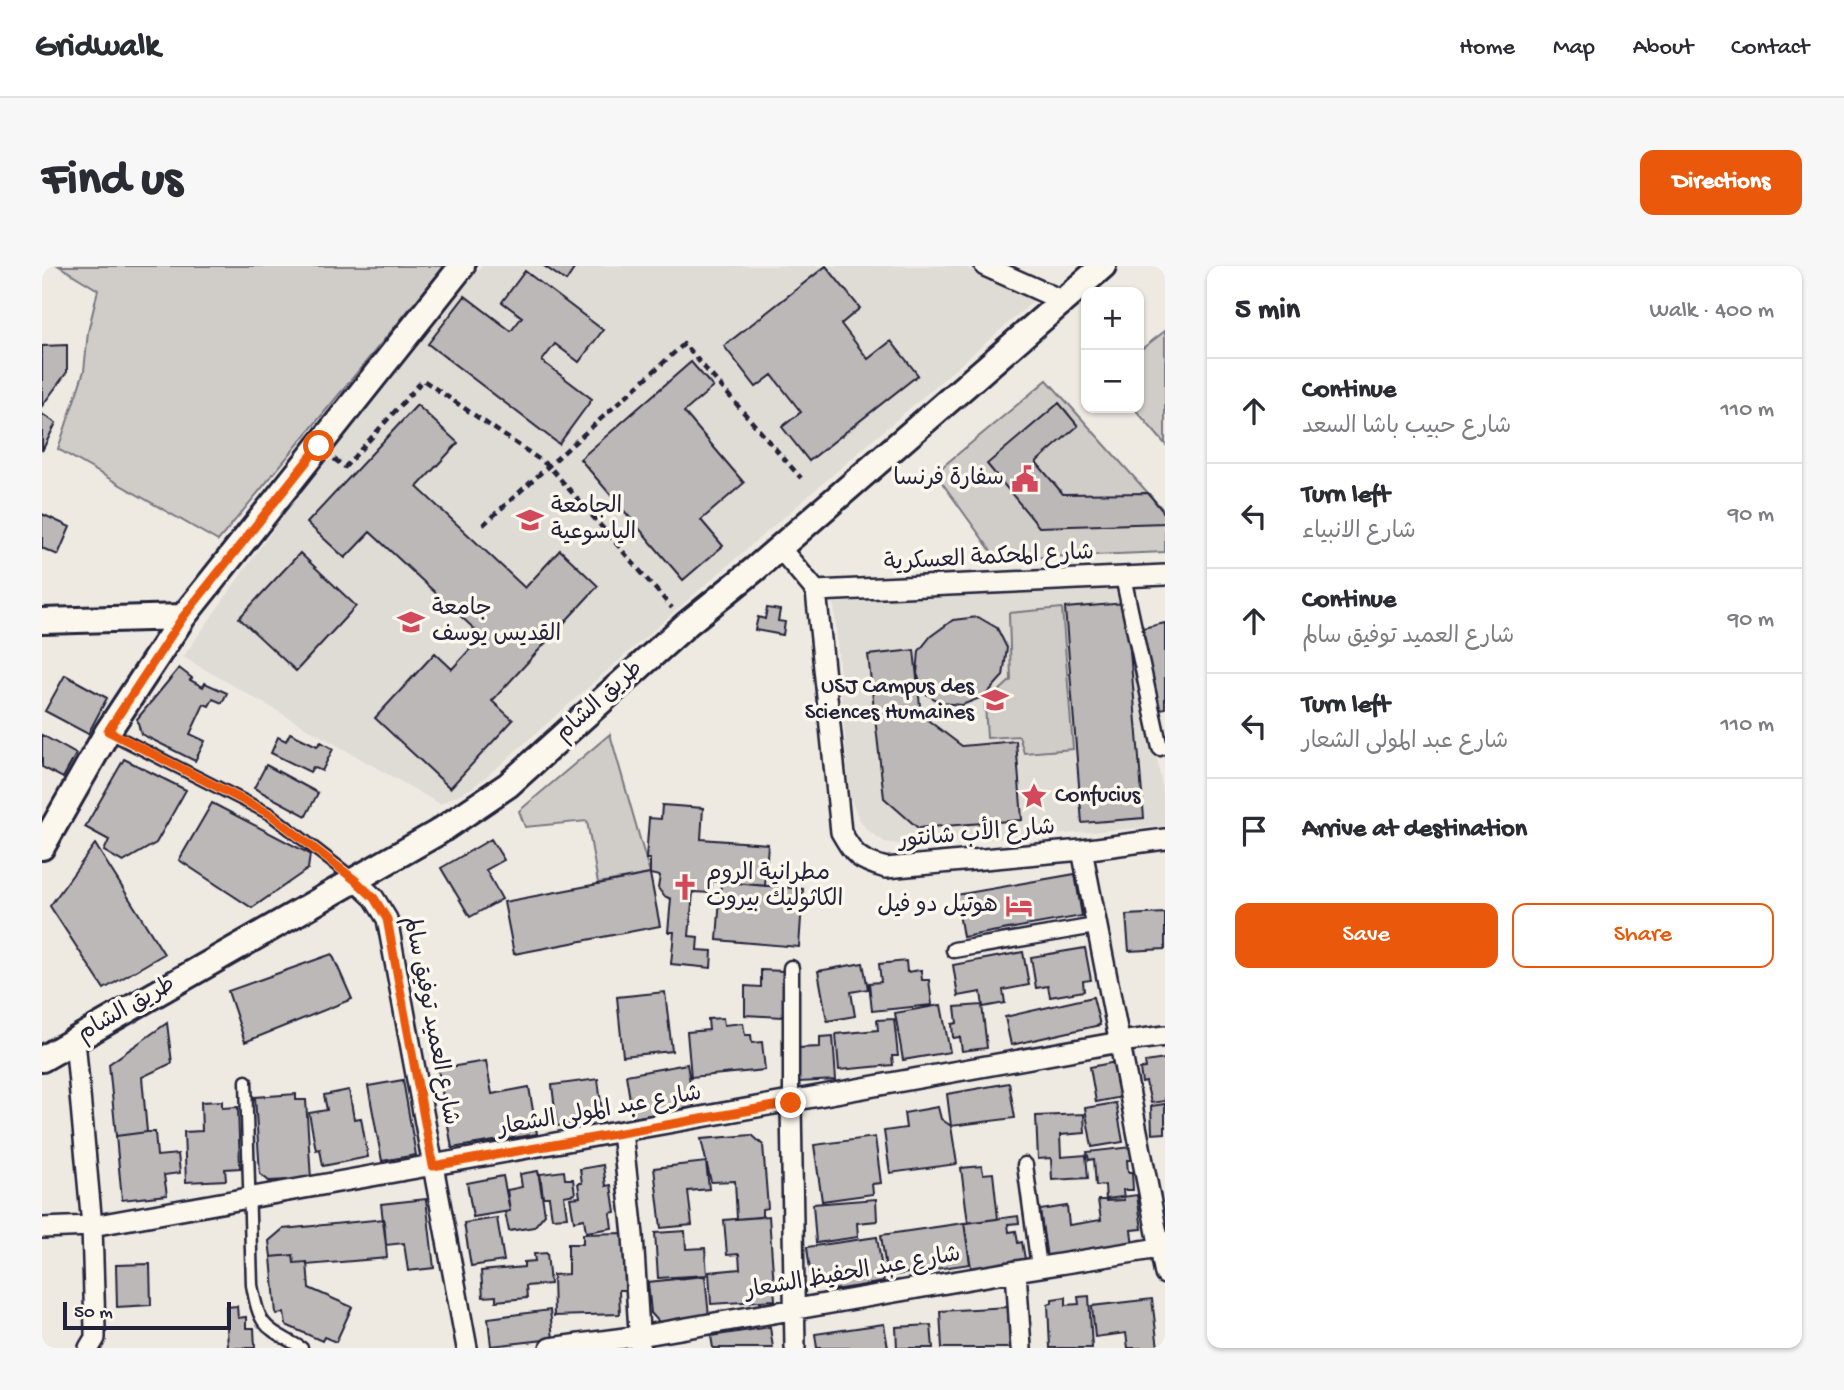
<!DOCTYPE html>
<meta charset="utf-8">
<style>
:root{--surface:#fff;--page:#f7f7f7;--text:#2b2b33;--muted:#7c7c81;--line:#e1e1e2;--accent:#ea580c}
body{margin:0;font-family:"Gochi Hand","Playpen Sans Arabic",sans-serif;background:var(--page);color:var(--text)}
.controls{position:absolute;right:21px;top:21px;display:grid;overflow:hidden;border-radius:14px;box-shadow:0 2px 5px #0004}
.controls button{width:63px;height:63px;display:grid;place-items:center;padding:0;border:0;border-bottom:2px solid var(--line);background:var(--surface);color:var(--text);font:35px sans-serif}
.scale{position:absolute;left:21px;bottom:18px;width:168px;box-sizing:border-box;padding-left:7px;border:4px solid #22223b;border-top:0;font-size:19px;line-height:24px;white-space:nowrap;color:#22223b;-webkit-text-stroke:5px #fbf7ec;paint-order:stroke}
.stop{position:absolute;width:21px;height:21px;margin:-16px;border:5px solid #ea580c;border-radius:50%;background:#fff}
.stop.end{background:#ea580c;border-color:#fff;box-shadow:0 2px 7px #0008}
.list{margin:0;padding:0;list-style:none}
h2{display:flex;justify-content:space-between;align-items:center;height:91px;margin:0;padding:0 28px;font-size:30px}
h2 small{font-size:23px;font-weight:400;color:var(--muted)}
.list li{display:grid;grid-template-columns:46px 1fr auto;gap:21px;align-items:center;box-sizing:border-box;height:105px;padding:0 28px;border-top:2px solid var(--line)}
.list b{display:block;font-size:26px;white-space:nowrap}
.list p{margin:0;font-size:23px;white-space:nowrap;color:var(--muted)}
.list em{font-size:23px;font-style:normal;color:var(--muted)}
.actions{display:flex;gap:14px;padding:21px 28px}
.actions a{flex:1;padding:16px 0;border:2px solid var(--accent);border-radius:14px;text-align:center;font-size:24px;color:var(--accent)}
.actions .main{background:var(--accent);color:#fff}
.icon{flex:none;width:38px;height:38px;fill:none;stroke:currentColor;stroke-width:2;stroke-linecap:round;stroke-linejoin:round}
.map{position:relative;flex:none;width:1123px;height:1082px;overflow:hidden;border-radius:14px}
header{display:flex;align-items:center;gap:42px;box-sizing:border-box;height:98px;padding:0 35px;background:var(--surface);border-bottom:2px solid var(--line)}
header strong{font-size:33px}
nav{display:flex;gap:38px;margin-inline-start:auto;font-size:24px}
.intro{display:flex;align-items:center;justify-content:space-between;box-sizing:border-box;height:168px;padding:0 42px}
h1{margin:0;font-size:49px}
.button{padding:18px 32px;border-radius:14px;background:var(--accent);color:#fff;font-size:24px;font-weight:700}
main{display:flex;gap:42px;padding:0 42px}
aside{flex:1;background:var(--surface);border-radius:14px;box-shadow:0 2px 5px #0004}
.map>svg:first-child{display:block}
</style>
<header>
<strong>Gridwalk</strong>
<nav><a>Home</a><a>Map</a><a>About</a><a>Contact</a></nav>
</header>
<div class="intro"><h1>Find us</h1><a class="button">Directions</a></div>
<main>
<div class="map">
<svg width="1123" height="1082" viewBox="0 0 1123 1082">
<rect width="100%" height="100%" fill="#eeeae2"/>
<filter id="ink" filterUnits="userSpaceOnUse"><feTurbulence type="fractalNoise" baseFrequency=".0143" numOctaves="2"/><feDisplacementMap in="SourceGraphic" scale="14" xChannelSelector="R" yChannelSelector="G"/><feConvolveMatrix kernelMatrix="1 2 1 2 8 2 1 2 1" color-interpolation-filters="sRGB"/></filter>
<g filter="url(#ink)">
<path fill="#dfdbd5" d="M440,0H920L994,33L640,339L451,505L430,522L398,538L141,391L297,170Z
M1086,320L1123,539V560L867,580L843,576L824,563L817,553L808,531L792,337Z"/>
<path fill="#d0cdc9" stroke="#797882" stroke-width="2" d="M17,0H403L176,275L16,183L42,105L46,66L56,24Z
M1123,65V178L1092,142H1097V85Z
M1005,114L1123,246V286L955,293L893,207Z
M1020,342L1031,483L982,487L977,470L945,472L943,438L969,414L967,347Z
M568,468L608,608L556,617L545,555L483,561L477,545Z"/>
<path fill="#bcb8b8" stroke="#22223b" stroke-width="2" d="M502,0H534L524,15Z
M784,0L818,42L799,58L826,93L849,75L876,109L767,195L740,161L759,146L730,109L714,121L682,80Z
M483,5L561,64L537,96L513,78L500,95L550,133L517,178L386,78L423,30L469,65L480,51L460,36Z
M25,79V106L0,140V80Z
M649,96L671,121L642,146L702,217L659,254L681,280L641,314L538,193Z
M1017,137L1036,160L994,196L1021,228L1106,227L1123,248V257L997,261L945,198Z
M375,139L416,177L375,221L483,322L518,284L556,320L450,435L471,454L408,522L333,452L393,387L410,403L440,370L328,266L303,292L265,257Z
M0,148L14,157L0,185Z
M0,248L28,261L16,289L0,282Z
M258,287L314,340L254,405L197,352Z
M1084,337L1102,552L1040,557L1023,342Z
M725,342L738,344L736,355L743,356L741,369L713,364L716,351L723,353Z
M936,351L955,362L965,382L961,410L943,430L920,439L899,437L883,427L875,408L877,385L889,370L911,354Z
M1123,357V442L1115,444L1096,363Z
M872,384L879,449L920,480L974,475L980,554L876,562L842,532L826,389Z
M137,402L150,412L148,414L161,421L163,417L185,427L180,437L171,433L167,440L162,438L148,468L163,475L153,495L99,468L95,453Z
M23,409L65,432L46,468L3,445Z
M248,467L275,480L279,476L291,483L280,505L271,501L268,506L229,487L236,471L244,475Z
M0,469L34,488L21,512L0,501Z
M82,493L144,524L114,577L81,596L62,585L67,574L43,561Z
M224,499L276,527L264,550L212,522Z
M170,537L268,588L266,603L210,642L137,594Z
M620,539L661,542L659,573L726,578L723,620L670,615L669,627L651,626L647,670L656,671L655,684L670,685L669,702L629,698L632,666H626L629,633L622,630L616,622L618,610L608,608V593H604L607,552L619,553Z
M449,573L462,594L444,604L460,633L428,651L399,602Z
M53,578L122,688L62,723L8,640Z
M608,608L618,660L472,688L462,636Z
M1033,608L1040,650L921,671L914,629Z
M679,616L761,623L757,681L675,674Z
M1123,647V683L1087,685L1084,649Z
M1043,682L1049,714L1041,715L1042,725L1008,731L1006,720L994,722L989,691Z
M981,686L987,719L961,724L963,737L941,741L939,726L916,730L911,699Z
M290,688L310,733L203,776L186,725Z
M864,695L865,706L879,704L880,714H887L890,739L830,745L827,717L839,716L837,698Z
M821,697L826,723L809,726L813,750L785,755L776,705Z
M719,704L742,705L741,751L703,749V720L719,721Z
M623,726L630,785L581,790L575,731Z
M1051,731L1058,759L969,779L963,751Z
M899,739L908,786L861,794L853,747Z
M940,739L945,782L920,785L918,771L911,772L910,758L915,757L913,741Z
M681,752L682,759L701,757L703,769H709L710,777L720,776L723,804L649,811L645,766L667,764L666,753Z
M852,753L856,790H850L851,799L797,804L794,768L836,764L835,754Z
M125,757L130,797L100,811L105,866L74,870L67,798Z
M791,770L794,814L757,816L755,782L778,781V771Z
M1123,793V835L1109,837L1104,816L1100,817L1098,803L1104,802L1103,796Z
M444,795L450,828L487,821L495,868L410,882L396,803Z
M1074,796L1080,831L1054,836L1048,801Z
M645,798L652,841L591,852L584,809Z
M556,813L561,854L515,860L510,819Z
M361,814L374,889L340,895L326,820Z
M967,817L973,852L909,860L905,828Z
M307,824L312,853L319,852L326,891L281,900L278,883L274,884L267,847L285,844L282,829Z
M254,828V834H264L269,913L227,915L218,908L213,831Z
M180,835V842L196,841L198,902L183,903L184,914L144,916L142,866L160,865L159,836Z
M1074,837L1081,876L1050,881L1043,842Z
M1123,838V867L1110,868L1109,840Z
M896,841L899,853L909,860L915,898L848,907L842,865L864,862L862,847Z
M1042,848L1043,867L1018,869L1019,891L1044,889L1046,912L1010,914L1009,892L996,893L994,850Z
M105,866H113L115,890L136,888L138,907L122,909L125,929L80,934L74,870Z
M710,869L721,879L726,942L720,943V951L695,953L693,915L669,916L659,873Z
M833,871L839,917L830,918L831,928L780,935L772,879Z
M1090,881L1091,894H1085L1086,906H1090L1091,924H1081L1082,934L1064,935L1063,919L1054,920L1052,893L1047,894L1045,886Z
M664,896L667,923L646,925L650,959L619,962L612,902Z
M561,899L564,920L569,919L573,946L568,947L570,962L544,966L542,953L532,955L528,932L538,931L536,917H540L538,903Z
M940,900L941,908L951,907L956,953L926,957L919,902Z
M496,905L503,948L492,961L467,965L463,946L468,945L465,924L480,921L478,908Z
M522,905L523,913H531L533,928L522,930L525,951L510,952L507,931H501L498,908Z
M461,910L468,945L431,951L425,917Z
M1095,929L1100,963L1089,964L1091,980L1005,992L998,944L1025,940L1027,959L1059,954L1056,934Z
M384,933L392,1002L366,1005L362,977L344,979L339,938Z
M834,933L835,955L815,957L816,971L774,977L771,938Z
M727,950L733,1034L669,1038L667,1006L698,1003L697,988L685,989L682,954Z
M976,950L977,957L966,958L967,966L974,965L976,977L980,976L983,993L976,994L977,1001L930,1008L922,957Z
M455,952L462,995L429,1000L422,957Z
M342,953L345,992L265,999V996L252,997L251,989L229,991L227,975L241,963Z
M922,957L928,998L845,1010L839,969Z
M643,965L644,983L663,982L665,1009L616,1012L613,967Z
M582,967L583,1024H577L578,1048L512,1050L511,1009L526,1008V978H541V968Z
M835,971L842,1016L785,1025L783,1017L770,1020L765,981Z
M505,987L508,1018L484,1020L485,1032L454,1035V1030L441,1031L439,1005L482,1001V996L493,995L492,988Z
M251,989L252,997L265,996L267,1022L310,1041L294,1076L282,1071L280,1075L244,1059L242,1047L234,1048L229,991Z
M108,998L109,1039L75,1041L74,999Z
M663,1010L667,1051L617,1056L609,1047L606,1016Z
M1047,1030L1050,1082H1008L1006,1038L1010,1037V1033L1024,1031V1039L1037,1038L1036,1031Z
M1110,1033L1116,1082H1086L1084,1067L1053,1071L1050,1040Z
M195,1040L196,1052L204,1051V1062H212L213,1082H186L184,1041Z
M966,1041L968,1082H900L898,1045Z
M508,1044L511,1073L449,1080L446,1052Z
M842,1058L846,1082H775L773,1068Z
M889,1059L891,1082H855L854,1061Z
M728,1061L731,1082H671L669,1070Z"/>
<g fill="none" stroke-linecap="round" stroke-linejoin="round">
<defs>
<path id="service" d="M66,466L228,548L311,612
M204,815L210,1019C218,1063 222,1060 260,1082"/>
<path id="pedestrian" d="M1081,311L1118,482
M912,684L1053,660
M749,702V837
M983,899L997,1001"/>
<path id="minor" d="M943,0L1019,34
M737,281L774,325
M774,325L799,566C813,590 816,594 844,602L1040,584L1123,573
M774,325L1123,309
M1040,584L1123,1008
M313,614L332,632L345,653L425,1082
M33,774L50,960L53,1063V1072L47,1082
M749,837L753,1082
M580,866L591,969L598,1081
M0,962L50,960L1078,776L1123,770
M974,1005L979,1082
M508,1082L598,1070L974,1005L1123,981"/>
<path id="tertiary" d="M0,355L141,351
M0,581L66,465L141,351L420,0
M0,793L395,567L466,519L645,358L713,303L1061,0"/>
</defs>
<use href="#service" stroke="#22223b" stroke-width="15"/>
<use href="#pedestrian" stroke="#22223b" stroke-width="19"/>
<use href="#minor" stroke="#22223b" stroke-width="24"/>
<use href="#tertiary" stroke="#22223b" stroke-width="30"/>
<path stroke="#22223b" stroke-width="4.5" stroke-dasharray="7 5" stroke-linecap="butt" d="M292,193L303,201L381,114L507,200L630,342
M441,259L642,78L759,212"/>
<use href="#service" stroke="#fbf7ec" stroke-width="10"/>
<use href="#pedestrian" stroke="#fbf7ec" stroke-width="14"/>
<use href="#minor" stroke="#fbf7ec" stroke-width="19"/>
<use href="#tertiary" stroke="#fbf7ec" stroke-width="24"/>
</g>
</g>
<g fill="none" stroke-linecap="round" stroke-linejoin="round" filter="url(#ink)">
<path stroke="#ea580c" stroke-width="9" d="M277,180L141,351L66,465L228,548L313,614L332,632L345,653L391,900L749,837"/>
</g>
<defs>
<symbol id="civic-bare" viewBox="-9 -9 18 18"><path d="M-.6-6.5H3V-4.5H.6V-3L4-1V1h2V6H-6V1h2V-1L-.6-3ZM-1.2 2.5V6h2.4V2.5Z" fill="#d1495b" stroke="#fbf7ec" stroke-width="2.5" paint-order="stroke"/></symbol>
<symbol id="university-bare" viewBox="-9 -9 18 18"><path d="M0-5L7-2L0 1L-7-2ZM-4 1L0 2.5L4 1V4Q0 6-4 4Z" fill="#d1495b" stroke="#fbf7ec" stroke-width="2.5" paint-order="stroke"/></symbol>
<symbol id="sight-bare" viewBox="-9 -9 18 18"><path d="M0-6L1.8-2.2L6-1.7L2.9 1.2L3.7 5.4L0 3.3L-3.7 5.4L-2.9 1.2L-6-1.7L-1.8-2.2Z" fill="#d1495b" stroke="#fbf7ec" stroke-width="2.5" paint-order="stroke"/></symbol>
<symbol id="church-bare" viewBox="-9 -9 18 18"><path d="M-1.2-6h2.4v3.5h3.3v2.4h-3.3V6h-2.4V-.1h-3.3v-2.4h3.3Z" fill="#d1495b" stroke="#fbf7ec" stroke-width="2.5" paint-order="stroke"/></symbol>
<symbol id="hotel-bare" viewBox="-9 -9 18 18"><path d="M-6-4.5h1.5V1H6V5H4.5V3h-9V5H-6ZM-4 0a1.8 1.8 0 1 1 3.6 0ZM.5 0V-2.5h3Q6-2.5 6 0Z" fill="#d1495b" stroke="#fbf7ec" stroke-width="2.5" paint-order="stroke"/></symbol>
</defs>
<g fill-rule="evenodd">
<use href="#civic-bare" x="964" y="194" width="38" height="38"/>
<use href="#university-bare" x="469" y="235" width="38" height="38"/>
<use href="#university-bare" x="350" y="337" width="38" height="38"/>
<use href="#university-bare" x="934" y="415" width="38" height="38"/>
<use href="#sight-bare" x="973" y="511" width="38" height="38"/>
<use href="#church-bare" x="624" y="602" width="38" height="38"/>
<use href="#hotel-bare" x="958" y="621" width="38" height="38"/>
</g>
<g text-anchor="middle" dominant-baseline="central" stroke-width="7" stroke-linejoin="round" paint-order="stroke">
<g font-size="23" fill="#22223b" stroke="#fbf7ec" text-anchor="start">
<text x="962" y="213" text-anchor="end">سفارة فرنسا</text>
<text x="509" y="241">الجامعة<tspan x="509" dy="26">الياسوعية</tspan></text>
<text x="390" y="343">جامعة<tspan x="390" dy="26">القديس يوسف</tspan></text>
<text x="932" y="421" text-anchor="end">USJ Campus des<tspan x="932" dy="26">Sciences Humaines</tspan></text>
<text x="1013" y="530">Confucius</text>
<text x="664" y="608">مطرانية الروم<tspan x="664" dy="26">الكاثوليك بيروت</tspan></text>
<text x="956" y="640" text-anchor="end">هوتيل دو فيل</text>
</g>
<g font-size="23" fill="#22223b" stroke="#fbf7ec">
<text transform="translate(947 293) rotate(-3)">شارع المحكمة العسكرية</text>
<text transform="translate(558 436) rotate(-42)">طريق الشام</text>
<text transform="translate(935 569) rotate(-5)">شارع الأب شانتور</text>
<text transform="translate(85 744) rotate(-30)">طريق الشام</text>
<text transform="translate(388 755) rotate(79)">شارع العميد توفيق سالم</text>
<text transform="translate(558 846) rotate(-10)">شارع عبد المولى الشعار</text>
<text transform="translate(811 1008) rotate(-10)">شارع عبد الحفيظ الشعار</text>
</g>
</g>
</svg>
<div class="controls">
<button>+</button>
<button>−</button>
</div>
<div class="scale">50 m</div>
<div class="stop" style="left:277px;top:180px"></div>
<div class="stop end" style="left:749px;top:837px"></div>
</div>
<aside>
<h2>5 min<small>Walk · 400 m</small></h2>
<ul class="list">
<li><svg class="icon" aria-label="ahead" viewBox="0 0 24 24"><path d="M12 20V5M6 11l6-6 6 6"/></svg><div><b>Continue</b><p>شارع حبيب باشا السعد</p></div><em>110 m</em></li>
<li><svg class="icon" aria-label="left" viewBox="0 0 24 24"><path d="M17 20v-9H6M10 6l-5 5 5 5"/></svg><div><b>Turn left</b><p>شارع الانبياء</p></div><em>90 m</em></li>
<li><svg class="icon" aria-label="ahead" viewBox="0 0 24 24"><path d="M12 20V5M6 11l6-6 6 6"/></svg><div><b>Continue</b><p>شارع العميد توفيق سالم</p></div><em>90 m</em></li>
<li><svg class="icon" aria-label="left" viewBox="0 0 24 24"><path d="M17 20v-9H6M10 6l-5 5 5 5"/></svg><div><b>Turn left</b><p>شارع عبد المولى الشعار</p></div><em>110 m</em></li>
<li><svg class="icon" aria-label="arrive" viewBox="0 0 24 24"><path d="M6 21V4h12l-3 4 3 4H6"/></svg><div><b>Arrive at destination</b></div></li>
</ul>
<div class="actions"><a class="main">Save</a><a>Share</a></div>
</aside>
</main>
